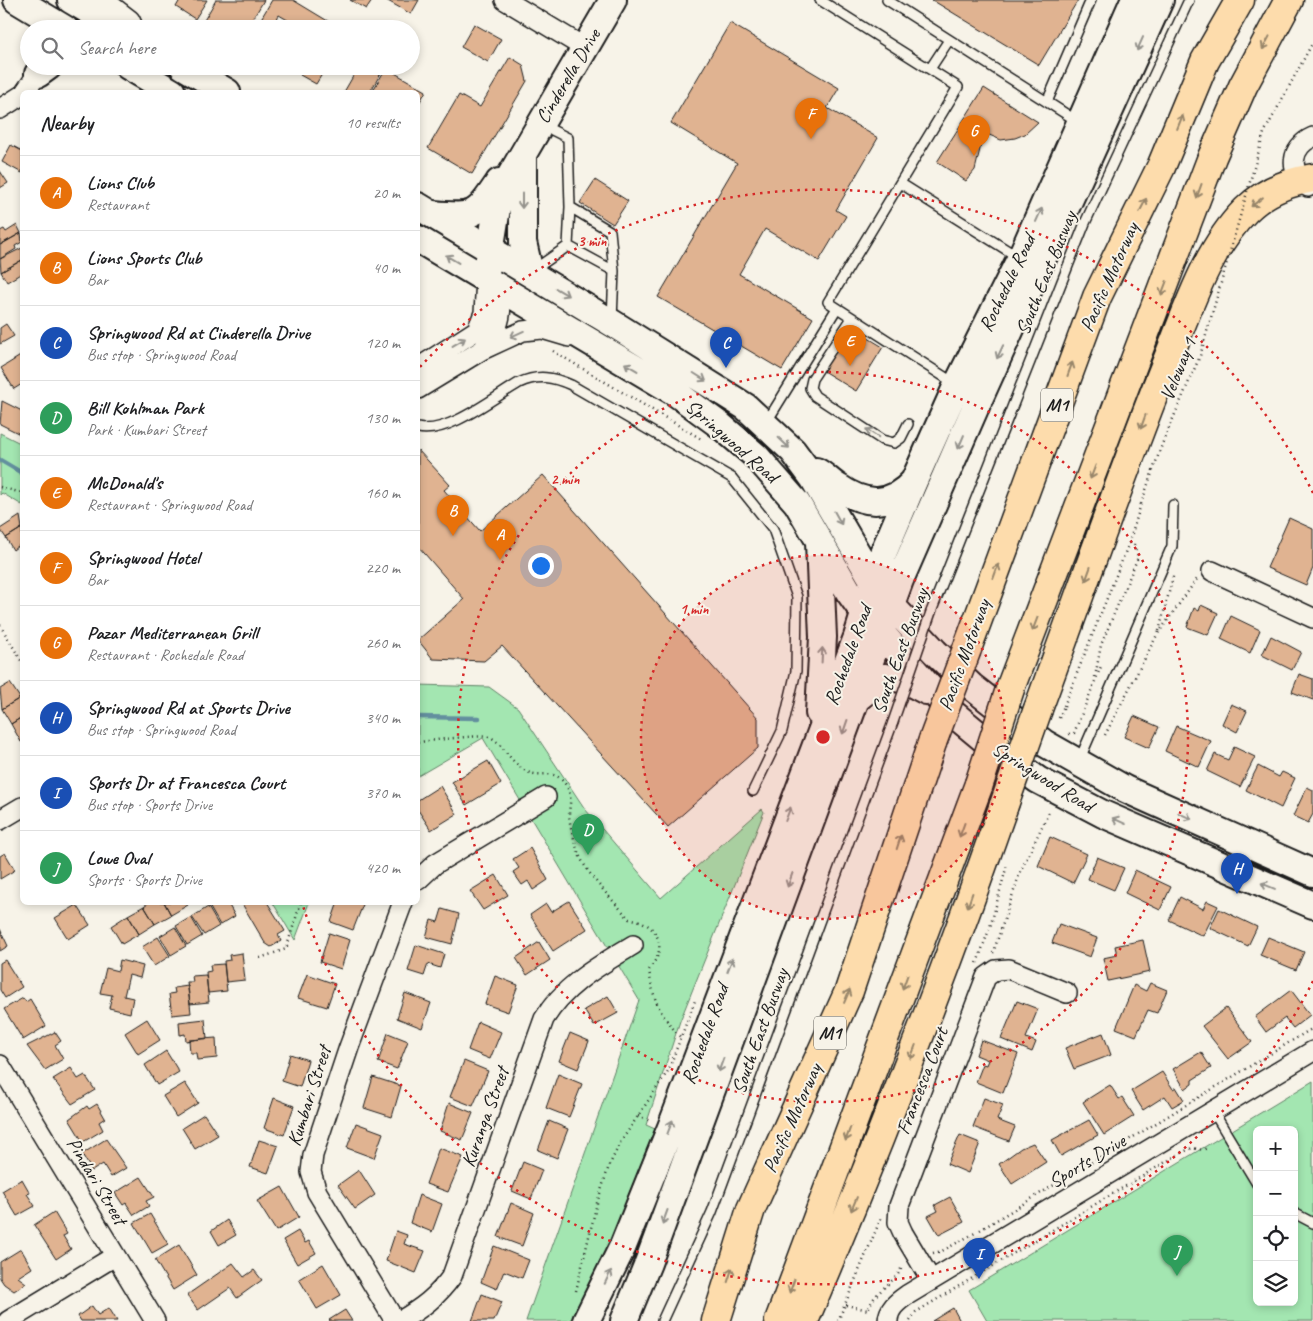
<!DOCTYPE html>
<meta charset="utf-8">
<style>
:root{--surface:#fff;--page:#f6f6f6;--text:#202124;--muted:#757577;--line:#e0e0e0;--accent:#d1495b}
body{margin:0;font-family:Caveat,sans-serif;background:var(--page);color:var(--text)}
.controls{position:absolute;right:15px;bottom:15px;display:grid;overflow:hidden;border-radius:8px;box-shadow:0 2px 8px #0003}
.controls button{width:45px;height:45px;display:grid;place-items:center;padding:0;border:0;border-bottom:1px solid var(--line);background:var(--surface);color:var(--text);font:25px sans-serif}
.you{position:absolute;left:540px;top:565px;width:18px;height:18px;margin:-12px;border:4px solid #fff;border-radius:50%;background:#1a73e8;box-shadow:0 0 0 8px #1a73e833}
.badge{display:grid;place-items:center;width:32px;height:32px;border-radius:50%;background:var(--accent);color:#fff;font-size:16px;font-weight:700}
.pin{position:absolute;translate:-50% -41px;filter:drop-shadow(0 1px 2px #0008)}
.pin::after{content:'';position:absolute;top:26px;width:18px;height:15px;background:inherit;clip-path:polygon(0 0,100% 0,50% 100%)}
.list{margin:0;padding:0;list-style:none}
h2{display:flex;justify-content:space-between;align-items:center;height:65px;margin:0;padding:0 20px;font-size:21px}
h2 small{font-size:16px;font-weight:400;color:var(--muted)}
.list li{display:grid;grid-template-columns:32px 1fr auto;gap:15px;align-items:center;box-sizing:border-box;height:75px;padding:0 20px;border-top:1px solid var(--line)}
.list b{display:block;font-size:19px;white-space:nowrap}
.list p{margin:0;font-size:16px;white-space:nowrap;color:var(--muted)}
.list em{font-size:16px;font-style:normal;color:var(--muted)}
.icon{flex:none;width:28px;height:28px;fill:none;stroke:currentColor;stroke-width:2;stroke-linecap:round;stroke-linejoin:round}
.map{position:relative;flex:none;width:1313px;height:1321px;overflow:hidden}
.search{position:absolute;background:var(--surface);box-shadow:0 2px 8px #0003;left:20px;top:20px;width:400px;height:55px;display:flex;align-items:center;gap:12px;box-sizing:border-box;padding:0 18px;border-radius:28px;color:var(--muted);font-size:19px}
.panel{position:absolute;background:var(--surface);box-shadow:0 2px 8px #0003;left:20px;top:90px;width:400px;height:815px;border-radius:8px}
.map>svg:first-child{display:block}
</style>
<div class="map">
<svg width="1313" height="1321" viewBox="0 0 1313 1321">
<rect width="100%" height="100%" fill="#f7f3e8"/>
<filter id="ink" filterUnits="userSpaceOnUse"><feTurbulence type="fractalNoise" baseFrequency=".02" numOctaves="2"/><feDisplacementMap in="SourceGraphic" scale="10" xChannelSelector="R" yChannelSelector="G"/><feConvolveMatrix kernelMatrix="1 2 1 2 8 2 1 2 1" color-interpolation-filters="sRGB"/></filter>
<g filter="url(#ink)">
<path fill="#a3e6b1" stroke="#608166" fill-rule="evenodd" d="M0,433L22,444V505L2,493L0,495Z
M418,685L489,687L518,708L585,809L661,898L762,809L764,812L680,1021L646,1125L655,1129L598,1271L572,1321H526L639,1000L483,738L418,776Z
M273,903H309L295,940Z
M1313,1081V1321H987L969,1290ZM1257,1130H1294V1302H1257Z"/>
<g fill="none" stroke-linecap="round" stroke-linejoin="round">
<path stroke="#638f9e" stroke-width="4.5" d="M0,460L22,473
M418,717L479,718"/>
</g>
<path fill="#e0b391" stroke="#1c1c1c" d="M180,0H207L195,19L176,7Z
M216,0H264L247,29H199Z
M272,0H293L341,29H303L279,15L271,29H255Z
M350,0H372L366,9Z
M386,0H419L411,14Z
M932,0H1078L1039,65Z
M730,23L839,88L827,108L878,138L836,210L846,216L819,261L765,229L739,274L813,318L782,370L658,297L737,163L671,123Z
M474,24L501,39L488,62L461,47Z
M510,57L523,65L527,81L472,174L428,148L459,95L480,107Z
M305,66H327L316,84L300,75Z
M359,66H385L370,92H344Z
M386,68L426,91L418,105V92H372Z
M984,88L1038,122L1025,134L1015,138L1001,140L987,134L981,145L975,170L966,181L937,162Z
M11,145L22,151V173L2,162Z
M0,171L8,183L0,188Z
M595,180L628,201L613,224L580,203Z
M17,225L21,233L0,245V231L4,229L6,232Z
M21,233L22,242L15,246L16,249L0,259V245Z
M22,248V260L1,272L0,259Z
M22,260V273L7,282L1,272Z
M6,324L14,336L0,344V328Z
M850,327L883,347L856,391L823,371Z
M22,355V384L14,389L1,368Z
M2,401L22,411V435L0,424Z
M418,450L450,485L444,490L480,531L543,475L758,718V748L668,827L502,646L484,661L433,659L418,640L464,599L418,546Z
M20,516L22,528L6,538L0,529Z
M1289,518L1313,529V568L1306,585L1267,568Z
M22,528V543L13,550L6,538Z
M1201,605L1218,613L1208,635L1187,627L1194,608L1199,611Z
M1231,616L1260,630L1250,653L1221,639Z
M1271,636L1301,652L1292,670L1262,655Z
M1299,674L1313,679V700L1292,692Z
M10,683L20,698L2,709L0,689Z
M20,698L22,702V717L11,724L2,709Z
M1231,704L1247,711L1237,732L1222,724Z
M1134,716L1159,727L1149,748L1124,737Z
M22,717V742H21L11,724Z
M1176,726L1211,741L1199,767L1165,751Z
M1234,747L1255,757L1240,787L1207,771L1215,754L1228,760Z
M488,761L501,784L466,805L452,782Z
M1258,766L1279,777L1282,772L1295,778L1281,808L1246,790Z
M440,786L457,814L431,830L418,810V800Z
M1307,787L1313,790V814L1308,823L1293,816Z
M1050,837L1087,854L1073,883L1038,866Z
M530,848L548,880L533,890L528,881L522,885L513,872L519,868L513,859Z
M5,853L15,870L0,879V856Z
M1097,857L1124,868L1114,890L1088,879Z
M1135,870L1171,887L1160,910L1125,893Z
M496,875L508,895L483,910L470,891Z
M1180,897L1203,909L1207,901L1218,906L1203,936L1169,920Z
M569,901L587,929L553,951L530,915L546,904L551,912Z
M149,902H164L171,915L155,924L144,906Z
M164,902H186L188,905L171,915Z
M215,902H227L235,916L220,925L209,906Z
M241,902H267L285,931L278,935L281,941L271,947L265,943Z
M338,902H364L353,930L331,922Z
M77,905L90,925L68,939L55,918Z
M144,906L155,924L139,934L128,915Z
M208,907L219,926L204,935L192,917Z
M442,909L459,914L452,944L426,937L431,920L438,922Z
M1219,909L1257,927L1248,946L1210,928Z
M128,915L139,934L122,944L111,926Z
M191,917L202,936L187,945L176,926Z
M1059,924L1097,938L1090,957L1052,943Z
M175,927L186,946L171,955L160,936Z
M0,929L8,946L0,951Z
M329,933L350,940L341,969L320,962Z
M158,937L170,956L154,966L142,947Z
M1268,937L1304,952L1296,970L1260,955Z
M1143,940L1150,972L1108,981L1103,958L1117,955L1115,946Z
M539,942L550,960L527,975L516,958Z
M416,945L444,954L440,968L428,964L424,976L408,971Z
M242,953L245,980L226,982L224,961L230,960L229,955Z
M5,960L22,987L5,998L0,990V963Z
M120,960L143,966L140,978L129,975L124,996L133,998L130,1013L109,1008L112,995L100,993L106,968L118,971Z
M224,964L227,991L208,993L206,972L211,971L210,965Z
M307,974L335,984L327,1007L298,998Z
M206,975L209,1002L190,1004L187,982H193L192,976Z
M495,976L518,985L508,1012L485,1004Z
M1150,983L1167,990L1157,1013L1148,1010L1136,1036L1116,1028L1134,985L1146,991Z
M188,986L191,1013L172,1015L169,994L175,993L174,988Z
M1291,990L1310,1015L1293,1028L1285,1018L1266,1032L1255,1017Z
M405,993L431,1003L422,1028L397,1018Z
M608,996L618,1013L594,1026L584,1010Z
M23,998L26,1002L30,999L46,1026L23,1040L4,1009Z
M1017,1001L1038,1009L1026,1038L1036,1042L1032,1052L1001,1039Z
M1226,1008L1252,1042L1228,1059L1202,1026Z
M147,1019L160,1040L138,1054L125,1033Z
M205,1019L207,1038L186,1041L185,1034L180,1035L179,1022Z
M478,1022L501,1032L490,1059L468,1050Z
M55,1032L61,1041L55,1045L63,1059L45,1070L27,1046Z
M388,1033L408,1041L397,1069L378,1062Z
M570,1033L589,1041L578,1069L559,1061Z
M1103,1033L1111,1055L1074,1069L1065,1048Z
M216,1038L217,1058L197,1060L196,1053H190L189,1040Z
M981,1040L1018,1054L1003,1093L976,1082L983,1064L986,1065L988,1060L976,1055Z
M166,1051L179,1072L157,1085L145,1065Z
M1201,1052L1211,1068L1192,1080V1084L1185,1089L1173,1069Z
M290,1054L308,1060L300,1087L282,1081Z
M464,1061L488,1071L473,1106L450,1097Z
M71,1068L78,1079L85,1075L95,1090L72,1104L53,1079Z
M1162,1072L1173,1089L1176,1087L1184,1100L1172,1107L1165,1096L1143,1110L1131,1091Z
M558,1074L582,1084L569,1117L546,1108Z
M373,1077L401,1086L392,1117L364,1108Z
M185,1083L198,1103L176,1117L163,1096Z
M1110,1085L1119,1099L1122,1097L1134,1116L1104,1135L1083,1102Z
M274,1098L294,1106L284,1135L264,1128Z
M984,1098L1003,1105L997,1120L1015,1127L1009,1141L973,1127Z
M449,1103L473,1113L462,1140L440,1131Z
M97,1104L105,1118L99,1122L103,1130L83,1142L69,1119L87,1106L89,1109Z
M204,1114L218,1135L195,1149L182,1128Z
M1089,1120L1098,1135L1061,1156L1052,1140Z
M549,1121L568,1129L557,1158L538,1150Z
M356,1123L383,1133L374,1158L347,1148Z
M960,1135L980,1143L968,1173L947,1164Z
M106,1139L126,1168L111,1177L103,1164L92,1171L82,1154Z
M259,1140L278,1146L268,1173L250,1167Z
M1033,1143L1046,1162L1012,1184L999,1164L1021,1148Z
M439,1148L463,1157L448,1192L426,1184Z
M523,1162L542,1170L531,1199L512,1191Z
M359,1170L375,1195L355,1209L338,1185Z
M141,1177L154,1197L146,1201L149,1206L134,1215L126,1203L123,1205L115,1193Z
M22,1179L30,1193L27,1194L35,1206L17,1216L2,1191Z
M282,1187L299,1217L276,1231L257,1201Z
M419,1195L442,1204L432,1232L410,1223Z
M950,1197L964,1222L939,1235L928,1216L938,1211L935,1205Z
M511,1203L534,1213L522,1246L498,1237Z
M54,1212L67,1234L63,1236L71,1249L56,1259L34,1225Z
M150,1214L168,1244L152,1253L134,1223Z
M227,1220L236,1235L219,1245L211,1231Z
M298,1231L305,1243L309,1241L316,1253L297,1264L283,1240Z
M396,1231L407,1235L404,1244L425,1251L416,1273L386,1261Z
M179,1245L197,1275L173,1290L155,1260Z
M494,1246L529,1260L522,1278L504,1271L497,1289L481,1282Z
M21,1249L32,1268L18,1277L26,1283L14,1291L4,1284L0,1278V1262Z
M233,1263L244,1277L254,1270L262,1280L237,1298L230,1288L198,1310L187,1295Z
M323,1264L341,1295L317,1309L299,1279Z
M482,1294L502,1302L494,1321H472Z
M92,1306L98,1315L109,1308L117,1321H81L78,1316Z
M953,1308L960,1321H932Z
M345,1310L352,1321H330L329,1320Z"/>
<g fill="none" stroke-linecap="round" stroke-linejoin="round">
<defs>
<path id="lane" d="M820,0L958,87L828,302L954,383
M887,0L1077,121
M930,69L949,40
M1047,102L1091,0
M542,125L568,138L570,207L568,246
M900,183L1018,257
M570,207L610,231L614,271L612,320
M568,246L614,271
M532,271L568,246
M852,318L812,379L810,388L815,396L882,440L894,443L901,438L908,424
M766,423L837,308
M418,428C447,435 493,398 519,383C538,374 553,377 571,385L732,478L773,529L797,597L796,671L782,731L753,791
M931,612L1085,223L1189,0
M1079,761L1172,546L1173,505
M1213,1111L1257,1184
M1294,1213L1313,1223
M662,1321L712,1212L893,722"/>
<path id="street" d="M104,0L130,20L134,29
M505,0L585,48
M25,92L43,66
M0,109L22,95
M1308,187C1288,172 1290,147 1313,137
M483,349C499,331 505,311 498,286
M418,368L477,330L484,313L486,279
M418,389L482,350L523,331L542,329L569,337
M1212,571L1313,618
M0,820L22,807
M418,880L435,864L546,797
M0,1065L155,1321
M931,1280L903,1233L898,1222L899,1206L986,977L996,970L1009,969L1067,993
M8,1321L115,1256
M395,1321L317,1192L311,1172L313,1155L349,1047L403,902
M400,1321C422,1308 437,1297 452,1276L544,1019C565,984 599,966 633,945
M888,1321C888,1309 897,1302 907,1295L1313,1051"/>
<path id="secondary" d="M17,0L65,29
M71,0L120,29
M128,66L172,92
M183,66L227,92
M38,74L49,66
M523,155V242L530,273
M418,206L612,323L746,407L793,451L813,478L874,582L891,605L935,652L971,686L1044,743L1125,789L1313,873
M433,214C475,218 476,216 499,182
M418,239L673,391L721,426L756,456L797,503L849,592L864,613L950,711L1003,755L1038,780L1103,814L1313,905
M488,265L497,208L505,185L613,0
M816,471C824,475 830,482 838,487C865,506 891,507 914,481
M855,700L884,677L903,679L926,691
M819,713L823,637L819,542
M586,1321L623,1246L671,1127L857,637L882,556L914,481L957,385L1020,259L1134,0
M624,1321L648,1263L900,580L980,397L1160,0"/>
<path id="highway" d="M967,649L1097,297L1161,167L1205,61L1240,0
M1011,686L1212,157L1243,86L1289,0
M1038,709C1081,593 1121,475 1167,361C1188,310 1206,250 1246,210C1264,192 1288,182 1313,178
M716,1321L751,1209L849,991L933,740
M779,1321L979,784
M804,1321C877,1151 943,979 1004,805"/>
</defs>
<use href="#lane" stroke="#1c1c1c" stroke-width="12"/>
<use href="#street" stroke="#1c1c1c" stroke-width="22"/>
<use href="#secondary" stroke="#1c1c1c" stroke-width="30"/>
<use href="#highway" stroke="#1c1c1c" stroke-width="31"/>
<path stroke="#1c1c1c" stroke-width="2.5" stroke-dasharray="1 4" stroke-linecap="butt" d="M553,351L703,440
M0,487L22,493
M0,625L22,662
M1159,631L1174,573
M1095,677L1101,645L1138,557L1134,545L1129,543
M1064,706L1129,543L1141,504
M1069,734L1074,733L1102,664
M1105,735L1157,635L1197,579
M418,742C431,741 485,733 492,738C506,748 512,765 528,772C543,779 555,766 567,787C573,797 569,805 569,816C570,826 574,839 577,849C586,876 612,898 629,919C647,919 666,937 657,957C655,961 651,966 649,970C654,1004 659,1012 681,1038
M993,953L1021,870L1050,810
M260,958L286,949L301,902
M977,963L991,924L1007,865
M638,1116L651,1121
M980,1230L1313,1028
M933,1253L942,1251L975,1233
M576,1291L597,1203L609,1166L620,1143L668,1071L696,998
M846,1305L868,1310C875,1288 898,1282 902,1266
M838,1321L881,1218
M910,1321L916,1312L1179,1154L1192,1148L1203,1150L1207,1148"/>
<use href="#lane" stroke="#f7f3e8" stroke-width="9"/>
<use href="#street" stroke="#f7f3e8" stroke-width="19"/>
<use href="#secondary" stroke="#f7f3e8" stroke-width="26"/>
<use href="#highway" stroke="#fddcac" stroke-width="28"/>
<defs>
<path id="lane-bridge" d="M893,722L931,612"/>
<path id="highway-bridge" d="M933,740L967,649
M979,784L1011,686
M1004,805L1038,709"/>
</defs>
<use href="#lane-bridge" stroke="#1c1c1c" stroke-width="12" stroke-linecap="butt"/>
<use href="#highway-bridge" stroke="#1c1c1c" stroke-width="31" stroke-linecap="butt"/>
<path stroke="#1c1c1c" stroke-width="2.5" stroke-dasharray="1 4" stroke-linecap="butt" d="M1141,504L1163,442L1200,356L1264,133L1313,42
M1059,718L1064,706"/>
<use href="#lane-bridge" stroke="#f7f3e8" stroke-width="9"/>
<use href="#highway-bridge" stroke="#fddcac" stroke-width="28"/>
</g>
<defs><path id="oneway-shaft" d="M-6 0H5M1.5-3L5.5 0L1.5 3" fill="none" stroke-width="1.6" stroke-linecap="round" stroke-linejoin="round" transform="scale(1.25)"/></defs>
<g stroke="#98866b">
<use href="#oneway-shaft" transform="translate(1266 43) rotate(118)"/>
<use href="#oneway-shaft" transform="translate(1180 122) rotate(-68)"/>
<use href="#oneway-shaft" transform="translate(1199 191) rotate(110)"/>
<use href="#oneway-shaft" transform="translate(1257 202) rotate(142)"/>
<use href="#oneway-shaft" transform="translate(1143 205) rotate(-63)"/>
<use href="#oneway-shaft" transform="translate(1164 288) rotate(111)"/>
<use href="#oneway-shaft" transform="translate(1070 369) rotate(-70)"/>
<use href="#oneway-shaft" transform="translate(1143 422) rotate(110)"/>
<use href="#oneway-shaft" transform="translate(1093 472) rotate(111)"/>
<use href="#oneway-shaft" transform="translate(996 571) rotate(-70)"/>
<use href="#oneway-shaft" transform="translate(1088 574) rotate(110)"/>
<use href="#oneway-shaft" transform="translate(1035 624) rotate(111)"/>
<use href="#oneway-shaft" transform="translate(962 830) rotate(110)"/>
<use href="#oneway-shaft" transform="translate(899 842) rotate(-72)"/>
<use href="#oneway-shaft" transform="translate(970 900) rotate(109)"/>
<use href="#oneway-shaft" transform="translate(905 982) rotate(110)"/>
<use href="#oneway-shaft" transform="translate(847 996) rotate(-67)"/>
<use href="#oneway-shaft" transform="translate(913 1052) rotate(111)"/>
<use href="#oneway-shaft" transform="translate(848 1134) rotate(110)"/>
<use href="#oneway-shaft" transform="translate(854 1204) rotate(113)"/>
<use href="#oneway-shaft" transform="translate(730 1275) rotate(-72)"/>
<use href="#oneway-shaft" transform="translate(792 1286) rotate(110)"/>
</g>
<g stroke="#94928c">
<use href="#oneway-shaft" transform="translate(1140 44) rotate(114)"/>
<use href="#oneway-shaft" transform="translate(522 201) rotate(90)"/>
<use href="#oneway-shaft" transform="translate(1039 215) rotate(-66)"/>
<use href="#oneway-shaft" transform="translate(452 259) rotate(-149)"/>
<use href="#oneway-shaft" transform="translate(562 292) rotate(31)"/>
<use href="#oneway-shaft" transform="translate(517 334) rotate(156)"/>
<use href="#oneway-shaft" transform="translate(459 342) rotate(-31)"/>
<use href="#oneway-shaft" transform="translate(1000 352) rotate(115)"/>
<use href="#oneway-shaft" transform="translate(631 367) rotate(-149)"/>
<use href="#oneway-shaft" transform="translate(700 377) rotate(32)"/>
<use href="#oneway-shaft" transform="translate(872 433) rotate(-147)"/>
<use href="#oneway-shaft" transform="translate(961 442) rotate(113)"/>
<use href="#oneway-shaft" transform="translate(784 443) rotate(44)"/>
<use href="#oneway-shaft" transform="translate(838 518) rotate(61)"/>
<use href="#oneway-shaft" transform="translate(822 655) rotate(-87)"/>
<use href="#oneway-shaft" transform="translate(845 727) rotate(109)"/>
<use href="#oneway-shaft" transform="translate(788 814) rotate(-69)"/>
<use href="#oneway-shaft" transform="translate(1185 816) rotate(25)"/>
<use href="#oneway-shaft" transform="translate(1119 821) rotate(-156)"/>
<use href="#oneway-shaft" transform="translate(790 880) rotate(110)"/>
<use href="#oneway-shaft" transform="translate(1268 886) rotate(-157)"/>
<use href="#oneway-shaft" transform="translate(730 965) rotate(-69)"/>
<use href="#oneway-shaft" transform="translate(721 1065) rotate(110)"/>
<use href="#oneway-shaft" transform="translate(670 1127) rotate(-69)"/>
<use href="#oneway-shaft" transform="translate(665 1217) rotate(110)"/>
<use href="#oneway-shaft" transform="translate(608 1277) rotate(-64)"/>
</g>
</g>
<circle cx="823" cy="737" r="182" fill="#d62828" fill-opacity=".12"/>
<g fill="none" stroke="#d62828" stroke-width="2.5" stroke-dasharray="2.5 5">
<circle cx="823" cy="737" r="182"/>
<circle cx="823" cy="737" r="365"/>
<path d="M1313 981A547 547 0 0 1 303 906M420 367A547 547 0 0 1 1313 493"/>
</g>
<g text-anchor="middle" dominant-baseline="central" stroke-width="4" stroke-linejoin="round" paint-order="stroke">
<g fill="#f7f3e8" stroke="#5e5c59" stroke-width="1">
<rect x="1041" y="388.5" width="32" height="33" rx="4"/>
<rect x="814" y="1016.5" width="32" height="33" rx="4"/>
</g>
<g font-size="19" font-weight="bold" fill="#1c1c1c">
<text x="1057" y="405">M1</text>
<text x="830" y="1033">M1</text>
</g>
<g font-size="20" fill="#1c1c1c" stroke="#f7f3e8">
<text transform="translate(568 76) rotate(-59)">Cinderella Drive</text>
<text transform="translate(1046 273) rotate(-68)">South East Busway</text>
<text transform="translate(1109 277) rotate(-66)">Pacific Motorway</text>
<text transform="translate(1007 283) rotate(-64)">Rochedale Road</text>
<text transform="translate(1178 369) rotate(-68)">Veloway 1</text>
<text transform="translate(732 441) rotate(41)">Springwood Road</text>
<text transform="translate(900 651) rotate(-70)">South East Busway</text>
<text transform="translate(848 655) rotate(-70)">Rochedale Road</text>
<text transform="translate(964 655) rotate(-70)">Pacific Motorway</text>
<text transform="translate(1043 777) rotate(32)">Springwood Road</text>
<text transform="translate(760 1031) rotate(-70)">South East Busway</text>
<text transform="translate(705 1034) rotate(-70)">Rochedale Road</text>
<text transform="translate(922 1081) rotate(-69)">Francesca Court</text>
<text transform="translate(309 1096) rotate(-72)">Kumbari Street</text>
<text transform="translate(485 1117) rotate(-70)">Kuranga Street</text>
<text transform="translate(792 1118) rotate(-66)">Pacific Motorway</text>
<text transform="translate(1087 1161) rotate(-31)">Sports Drive</text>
<text transform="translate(97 1181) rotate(59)">Pindari Street</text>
</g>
</g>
<circle cx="823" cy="737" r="8" fill="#d62828" stroke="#f7f3e8" stroke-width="2.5"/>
<g font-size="15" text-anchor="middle" font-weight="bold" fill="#d62828" stroke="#f7f3e8" stroke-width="4" stroke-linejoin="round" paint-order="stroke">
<text x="592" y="246">3 min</text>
<text x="565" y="484">2 min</text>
<text x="694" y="614">1 min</text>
</g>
</svg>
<div class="controls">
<button>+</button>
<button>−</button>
<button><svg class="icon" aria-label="locate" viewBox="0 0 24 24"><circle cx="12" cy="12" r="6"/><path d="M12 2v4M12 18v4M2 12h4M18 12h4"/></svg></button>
<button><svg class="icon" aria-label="layers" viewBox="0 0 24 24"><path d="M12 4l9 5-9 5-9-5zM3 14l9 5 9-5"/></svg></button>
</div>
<div class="you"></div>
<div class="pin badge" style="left:500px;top:560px;background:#e8710a">A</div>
<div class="pin badge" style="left:453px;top:536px;background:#e8710a">B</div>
<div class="pin badge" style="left:726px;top:368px;background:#1a4fb4">C</div>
<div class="pin badge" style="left:588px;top:855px;background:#2e9e5b">D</div>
<div class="pin badge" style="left:850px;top:366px;background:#e8710a">E</div>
<div class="pin badge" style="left:811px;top:139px;background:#e8710a">F</div>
<div class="pin badge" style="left:974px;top:156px;background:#e8710a">G</div>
<div class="pin badge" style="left:1237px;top:894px;background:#1a4fb4">H</div>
<div class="pin badge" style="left:979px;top:1279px;background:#1a4fb4">I</div>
<div class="pin badge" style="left:1177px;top:1276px;background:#2e9e5b">J</div>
<div class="search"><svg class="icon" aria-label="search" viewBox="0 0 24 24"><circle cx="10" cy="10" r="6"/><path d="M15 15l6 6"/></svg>Search here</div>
<section class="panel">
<h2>Nearby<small>10 results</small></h2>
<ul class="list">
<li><span class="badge" style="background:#e8710a">A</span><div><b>Lions Club</b><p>Restaurant</p></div><em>20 m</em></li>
<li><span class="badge" style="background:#e8710a">B</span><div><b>Lions Sports Club</b><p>Bar</p></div><em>40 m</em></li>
<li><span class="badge" style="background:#1a4fb4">C</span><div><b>Springwood Rd at Cinderella Drive</b><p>Bus stop · Springwood Road</p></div><em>120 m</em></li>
<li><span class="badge" style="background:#2e9e5b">D</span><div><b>Bill Kohlman Park</b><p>Park · Kumbari Street</p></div><em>130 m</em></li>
<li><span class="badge" style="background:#e8710a">E</span><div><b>McDonald's</b><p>Restaurant · Springwood Road</p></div><em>160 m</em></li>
<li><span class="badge" style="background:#e8710a">F</span><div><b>Springwood Hotel</b><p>Bar</p></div><em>220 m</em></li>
<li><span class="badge" style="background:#e8710a">G</span><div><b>Pazar Mediterranean Grill</b><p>Restaurant · Rochedale Road</p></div><em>260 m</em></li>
<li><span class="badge" style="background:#1a4fb4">H</span><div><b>Springwood Rd at Sports Drive</b><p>Bus stop · Springwood Road</p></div><em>340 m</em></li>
<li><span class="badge" style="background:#1a4fb4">I</span><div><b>Sports Dr at Francesca Court</b><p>Bus stop · Sports Drive</p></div><em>370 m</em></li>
<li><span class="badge" style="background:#2e9e5b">J</span><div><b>Lowe Oval</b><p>Sports · Sports Drive</p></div><em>420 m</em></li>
</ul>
</section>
</div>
